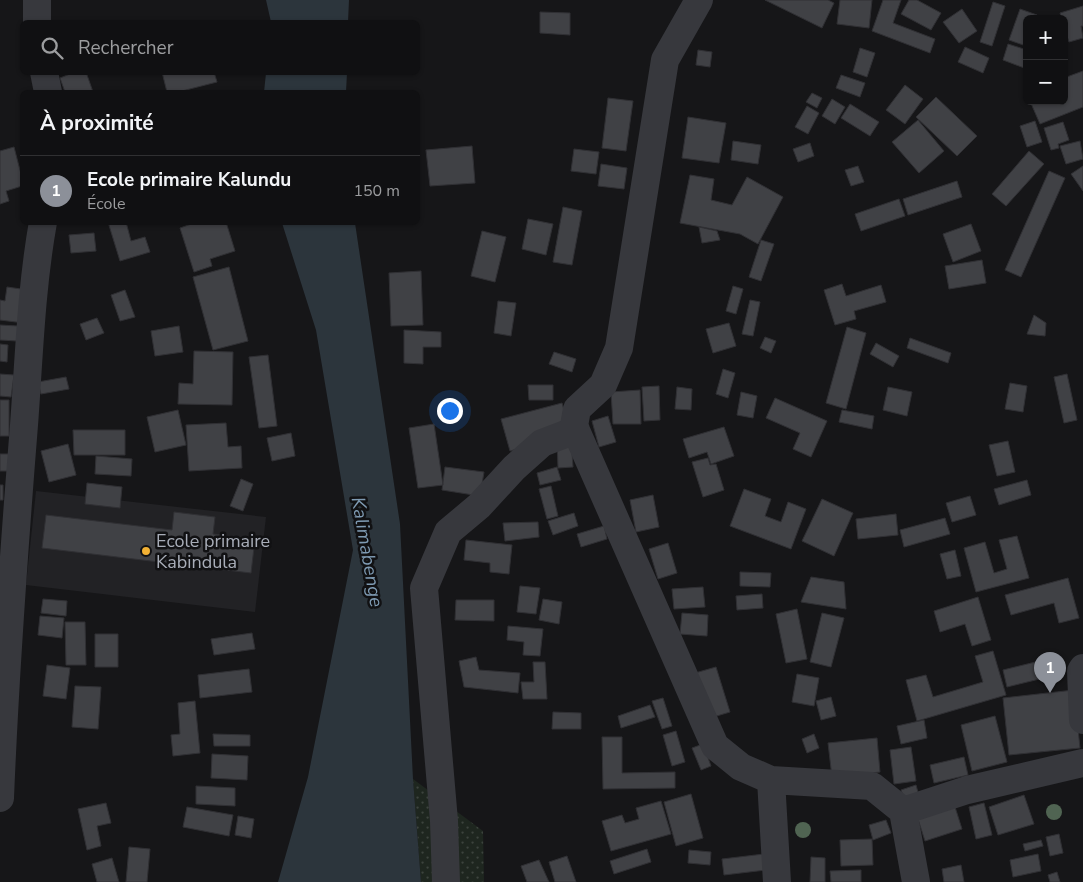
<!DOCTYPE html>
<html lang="fr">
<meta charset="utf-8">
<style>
:root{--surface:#101012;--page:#1e1e20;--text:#f1f3f6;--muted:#9c9d9f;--line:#303032;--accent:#8c9099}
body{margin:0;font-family:"Nunito Sans",sans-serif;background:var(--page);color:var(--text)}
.controls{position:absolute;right:15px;top:15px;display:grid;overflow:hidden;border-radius:8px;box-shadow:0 1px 4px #0004}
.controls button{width:45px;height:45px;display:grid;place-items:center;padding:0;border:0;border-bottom:1px solid var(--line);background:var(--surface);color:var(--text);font:25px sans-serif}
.you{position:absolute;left:449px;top:410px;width:18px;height:18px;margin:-12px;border:4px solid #fff;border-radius:50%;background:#1a73e8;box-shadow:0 0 0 8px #1a73e833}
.badge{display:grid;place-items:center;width:32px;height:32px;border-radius:50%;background:var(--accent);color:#fff;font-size:16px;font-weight:700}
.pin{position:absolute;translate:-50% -41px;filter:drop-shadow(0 1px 2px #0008)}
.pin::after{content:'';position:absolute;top:26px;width:18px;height:15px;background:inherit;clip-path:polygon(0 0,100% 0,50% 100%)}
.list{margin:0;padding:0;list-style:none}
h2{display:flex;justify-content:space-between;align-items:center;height:65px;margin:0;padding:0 20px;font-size:21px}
h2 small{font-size:16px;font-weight:400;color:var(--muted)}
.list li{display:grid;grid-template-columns:32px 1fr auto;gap:15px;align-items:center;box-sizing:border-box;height:70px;padding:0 20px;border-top:1px solid var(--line)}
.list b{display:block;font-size:19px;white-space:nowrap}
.list p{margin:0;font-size:16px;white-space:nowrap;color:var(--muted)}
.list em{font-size:16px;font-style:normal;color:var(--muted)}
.icon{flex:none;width:28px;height:28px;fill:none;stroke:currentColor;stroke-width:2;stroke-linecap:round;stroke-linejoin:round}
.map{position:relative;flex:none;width:1083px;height:882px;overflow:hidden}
.search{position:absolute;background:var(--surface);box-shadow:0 1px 4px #0004;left:20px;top:20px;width:400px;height:55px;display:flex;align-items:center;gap:12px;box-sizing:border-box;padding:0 18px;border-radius:8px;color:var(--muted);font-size:19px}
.panel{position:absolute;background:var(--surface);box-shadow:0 1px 4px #0004;left:20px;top:90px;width:400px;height:135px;border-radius:8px}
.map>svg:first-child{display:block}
</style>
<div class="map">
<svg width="1083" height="882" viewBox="0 0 1083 882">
<defs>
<pattern id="grass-dots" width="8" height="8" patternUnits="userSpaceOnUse" patternTransform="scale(1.25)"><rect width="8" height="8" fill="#1e261f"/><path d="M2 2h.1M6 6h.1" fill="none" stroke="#3c433d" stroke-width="1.8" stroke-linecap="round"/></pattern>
</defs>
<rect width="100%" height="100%" fill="#161618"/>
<path fill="#222225" d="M36,491L266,517L255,612L26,585Z"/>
<path fill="url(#grass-dots)" d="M413,779L483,831L484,882H421Z"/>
<path fill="#2c353c" d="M266,0H349L348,22H271Z
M266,73H347L346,92H264Z
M282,223H355L400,524L413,779L421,882H278L308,777L353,550L316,330Z"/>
<path fill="#404145" stroke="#303034" d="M765,0H828L834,3L822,28Z
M840,0H872L869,28L837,24Z
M883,0H901L893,23L935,39L930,53L872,31Z
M909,0H917L941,13L931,30L901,14Z
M993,2L1005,6L992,46L980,42Z
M1083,6V26H1081L1083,38L1069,42L1064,27V19H1062L1060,13Z
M962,9L977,31L959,43L943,22Z
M1020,9L1037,15L1036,19H1027L1026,46L1009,40Z
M540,12L570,13V35L540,33Z
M1008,44L1027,50V69L1003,60Z
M965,47L989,58L983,73L958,62Z
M860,48L875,53L867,77L853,72Z
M698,50L712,52L710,67L696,65Z
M1083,71V107L1040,124L1030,101H1064V78Z
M75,72H86L93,92H65L60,78Z
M162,72H185L186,74L214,72L217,82L178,92H167Z
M841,75L865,83L860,97L836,88Z
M905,85L923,99L905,124L886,110Z
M812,93L822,98L817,108L806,102Z
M936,97L977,136L957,156L916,117Z
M608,98L633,101L626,151L602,148Z
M832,99L845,107L835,124L822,116Z
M850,104L879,122L870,136L841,118Z
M807,106L819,113L808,134L795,127Z
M688,117L726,123L719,163L682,158Z
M918,120L944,151L919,173L892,142Z
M1035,121L1042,142L1027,147L1020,126Z
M1063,122L1069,140L1058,144L1059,148L1051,150L1044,128Z
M733,141L761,145L758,164L731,160Z
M1080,141L1083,159L1066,164L1060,146Z
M810,143L814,156L798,162L793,149Z
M472,146L475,183L430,186L426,150Z
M14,147L22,178V186L6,191L9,201L0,204V151Z
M574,149L599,152L596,174L571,171Z
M1029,151L1044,164L1006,206L992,194Z
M601,164L627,168L624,189L598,186Z
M858,166L864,182L851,186L845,170Z
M1083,166V191L1071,174Z
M1049,171L1065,178L1021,277L1005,270Z
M690,175L714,179L711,200L732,205L747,177L783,197L758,244L740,234L680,223Z
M957,181L962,197L908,215L903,199Z
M899,199L905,216L861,231L855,214Z
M563,207L582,211L572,265L553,262Z
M528,219L553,224L546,255L522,249Z
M108,222H126L131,241L145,237L150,252L120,261Z
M197,222H226L235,251L210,259L212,266L194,272L180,228Z
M971,224L981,251L953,262L943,234Z
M699,227L717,231L720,240L702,243Z
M482,231L506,237L495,282L471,276Z
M94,233L96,251L71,253L69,235Z
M761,240L774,244L761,281L749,277Z
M982,260L986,283L949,289L945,266Z
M229,267L248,341L213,350L193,277Z
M421,271L423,325L391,326L389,273Z
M842,284L846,296L881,285L886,302L854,311L856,319L835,325L824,290Z
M733,286L743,289L736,314L726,311Z
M7,287L28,290L24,323L0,320V300L5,301Z
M125,290L135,317L120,321L111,295Z
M750,300L760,302L753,336L742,334Z
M498,301L516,303L511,336L494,333Z
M1034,315L1046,323L1045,336L1027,334Z
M97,318L104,333L86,340L80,324Z
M729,323L736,346L713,353L706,329Z
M0,325L18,326L17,341L0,340Z
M179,326L183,352L155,356L151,331Z
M847,327L866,333L846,409L826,403Z
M404,330L441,332V347H423V364L404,363Z
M765,337L776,341L771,353L760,348Z
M910,338L951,353L948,363L907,348Z
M876,343L899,356L893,367L870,354Z
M0,344L8,345L7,362L0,361Z
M194,351L233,352L232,405L178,404L179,383L193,384Z
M554,352L576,359L572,372L549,364Z
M268,355L277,426L259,428L249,357Z
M723,369L735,373L728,398L716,394Z
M0,374L14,375L11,397L0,396Z
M1067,374L1077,420L1064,423L1054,377Z
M66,377L69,389L41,394L38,382Z
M1010,383L1027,386L1023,412L1005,409Z
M528,385H553V400H529Z
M659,386L660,420L644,421L642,387Z
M677,387L692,389L691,410L675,409Z
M888,387L912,392L907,416L883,410Z
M640,390L641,424H613L611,392Z
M741,392L757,396L753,418L737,415Z
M775,398L827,421L811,457L793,449L800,433L766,418Z
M0,400H9V436H0Z
M562,403L569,430L534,444L510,451L501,419Z
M178,410L186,445L155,452L147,417Z
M842,410L874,416L872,429L839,422Z
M608,416L616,442L599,447L592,421Z
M226,423L228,447L241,446L242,468L189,471L186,425Z
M434,424L443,485L418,488L409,428Z
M724,427L734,456L711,464L707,452L689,458L683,439Z
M73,430H125V455H74Z
M291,433L295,456L272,461L267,438Z
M571,438L573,467L558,468L557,439Z
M1008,441L1015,472L997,476L989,445Z
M68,444L76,475L49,482L41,451Z
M0,454H16V471H0Z
M96,456L132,459L131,476L95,474Z
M708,458L710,465L716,464L724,490L703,497L692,462Z
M445,467L484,472L480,496L442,490Z
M557,467L561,480L540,485L537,473Z
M241,479L253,484L243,511L230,506Z
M1027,480L1031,495L999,505L994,489Z
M87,483L122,487L120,508L85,504Z
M0,485H3V500H0Z
M551,486L558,516L547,519L539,489Z
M744,489L771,499L765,516L781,522L788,502L806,509L791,549L730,526Z
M653,495L659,527L636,532L630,500Z
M970,496L976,515L952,522L946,503Z
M822,499L853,513L834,556L802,541Z
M174,512L215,517L213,534L255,539L251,573L42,548L46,515L172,530Z
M574,513L578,526L553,535L548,521Z
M896,514L898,535L858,539L856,519Z
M945,518L950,534L904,547L900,530Z
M538,522L539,537L505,541L503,523Z
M604,526L607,539L581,547L577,534Z
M1017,536L1029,578L976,592L964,548L985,542L994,573L1007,569L999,540Z
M466,540L512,545L509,574L490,572V563L464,560Z
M668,543L677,573L658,579L649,549Z
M955,550L961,576L947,579L940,554Z
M740,572L771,573L770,587L740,586Z
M811,577L844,582L846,609L801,602Z
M1068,578L1079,618L1059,623L1054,603L1011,615L1005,595Z
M520,586L540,588L536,614L517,612Z
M703,587L705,607L674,609L672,589Z
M762,594L763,608L737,610L736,596Z
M978,597L991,640L972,646L965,624L940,632L934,611Z
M43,599L67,601L66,616L41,613Z
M543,599L562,602L559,624L539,620Z
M456,600H494V621L455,620Z
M797,609L807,659L786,663L776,614Z
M682,613L708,615L707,636L680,634Z
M822,613L844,618L831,667L810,662Z
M40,616L64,618L62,638L38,635Z
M65,622H85L86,665H66Z
M508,626L543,629L540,656L523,655L524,642L507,640Z
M252,633L255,649L214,655L211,639Z
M95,634H118V667H95Z
M993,651L1006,695L917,721L906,680L926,675L933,697L983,682L975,656Z
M476,657L479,670L520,673L518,693L464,687L459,661Z
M1056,657L1060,674L1007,687L1003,670Z
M533,662H545L547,699H523L521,682H534Z
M47,665L70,668L66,699L43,696Z
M716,667L730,712L710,718L695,673Z
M249,669L252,692L200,698L198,675Z
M797,674L819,678L814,706L792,702Z
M75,686L101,687L98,729L72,727Z
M1074,690L1080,748L1009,755L1003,698Z
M831,697L836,716L821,720L816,701Z
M663,698L672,726L662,729L652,701Z
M195,701L200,753L173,756L171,735L180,734L178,703Z
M650,705L655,717L621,728L618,716Z
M553,712L581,713V729H552Z
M995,716L1007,762L972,771L961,725Z
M924,720L927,738L901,744L897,726Z
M676,731L685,762L672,766L663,735Z
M213,734L250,735V746H214Z
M814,734L819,748L807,753L802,739Z
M602,737H622V773L675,772V788L603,789Z
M877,738L880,772L832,777L828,743Z
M703,744L711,766L701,770L692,748Z
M911,747L916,781L894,784L890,750Z
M212,754L248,756L247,780L211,778Z
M964,757L968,775L934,783L930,765Z
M916,785L919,796L905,801L901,790Z
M196,786L235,788V806L196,804Z
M691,794L703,838L676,846L664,802Z
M1024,795L1034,824L998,835L989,807Z
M661,801L671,834L611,851L602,821L622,815L625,823L639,819L636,808Z
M106,803L111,823L97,826L101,846L87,850L78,809Z
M984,803L992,835L976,839L969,807Z
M187,807L233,815L229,836L183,827Z
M955,807L962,829L925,841L918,819Z
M238,816L254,819L251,838L235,835Z
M886,820L891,833L873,840L869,825Z
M1059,834L1063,853L1050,856L1046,837Z
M872,839L873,865L841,866L840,840Z
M1041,840L1043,846L1025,851L1023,844Z
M129,847L150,849L147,882H126Z
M647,849L651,862L614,874L610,861Z
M689,850L711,852L710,865L688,863Z
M764,854L766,870L724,875L722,859Z
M1038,854L1041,871L1013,877L1010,860Z
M567,856L576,882H555L549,862Z
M811,857L825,858V882H810Z
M112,858L119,882H97L92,864Z
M539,860L549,882H527L521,866Z
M961,865L964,882H944L942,869Z
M861,870V882H831L830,871Z
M1057,872L1060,882H1050L1048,875Z"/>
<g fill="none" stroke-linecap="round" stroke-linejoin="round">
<path stroke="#37383d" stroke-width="28" d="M37,0V22
M699,0L665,60L619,348L603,385L577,409L574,426L715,746L741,767L771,780L872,786L903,811L916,882
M44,72L48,92
M1083,668L1081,671L1083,720
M771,780L777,882
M0,798C5,674 14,550 24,425C29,358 31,289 43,222
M903,811L967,790L1083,763
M446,882L444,821L424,588L448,532L479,506L514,468L542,443L576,430"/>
</g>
<g fill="#506452">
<circle cx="1054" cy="812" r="8"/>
<circle cx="803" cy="830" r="8"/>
</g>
<circle fill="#f2b134" stroke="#111113" stroke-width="2" cx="146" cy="551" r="5"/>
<g text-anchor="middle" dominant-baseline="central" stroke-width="5" stroke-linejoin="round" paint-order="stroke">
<g font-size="18" fill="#a8adb8" stroke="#111113" text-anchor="start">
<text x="156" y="541">Ecole primaire<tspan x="156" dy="21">Kabindula</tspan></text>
</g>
<g font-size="19" font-style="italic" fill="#7f9bb3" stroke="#111113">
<text transform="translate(367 552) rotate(80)">Kalimabenge</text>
</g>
</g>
</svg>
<div class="controls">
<button>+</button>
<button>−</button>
</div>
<div class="you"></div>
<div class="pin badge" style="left:1050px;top:693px">1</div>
<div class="search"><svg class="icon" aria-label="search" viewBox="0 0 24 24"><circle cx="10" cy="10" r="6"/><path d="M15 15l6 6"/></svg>Rechercher</div>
<section class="panel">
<h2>À proximité<small></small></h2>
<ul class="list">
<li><span class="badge">1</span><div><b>Ecole primaire Kalundu</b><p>École</p></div><em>150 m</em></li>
</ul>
</section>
</div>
